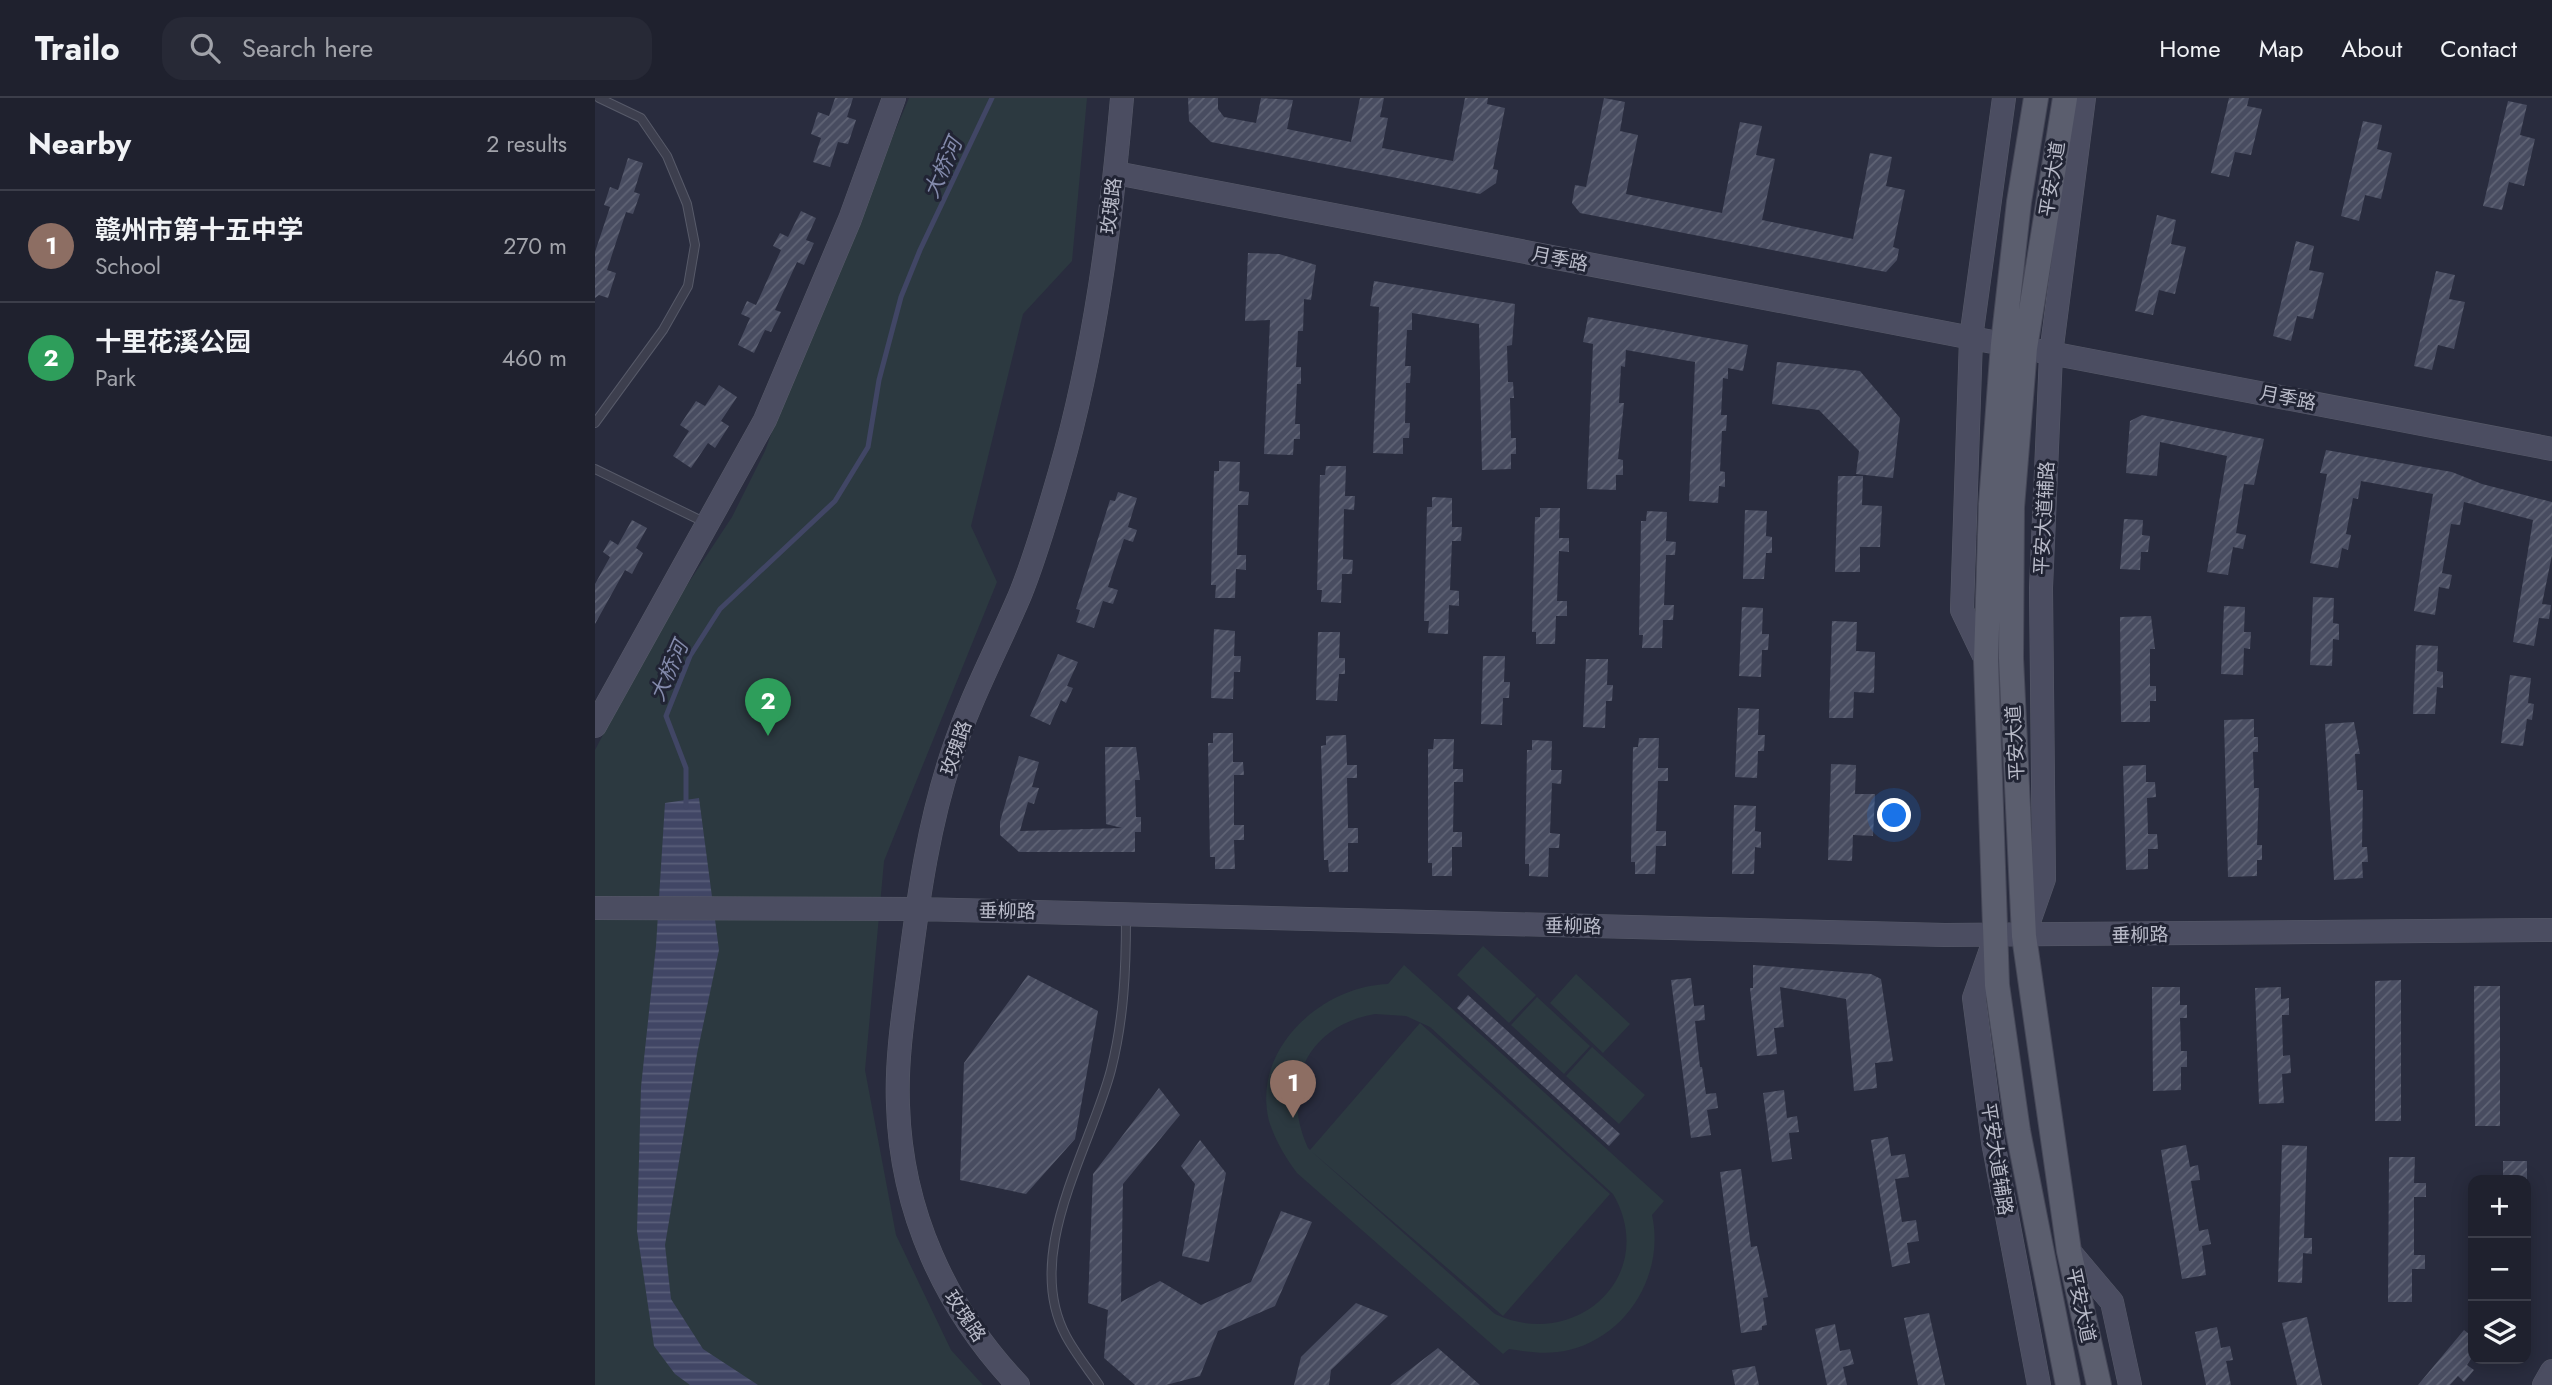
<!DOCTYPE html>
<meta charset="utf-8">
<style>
:root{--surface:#1f212e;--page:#272936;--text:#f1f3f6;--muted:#a1a3aa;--line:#3c3e4a;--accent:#ea580c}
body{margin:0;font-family:Jost,"Noto Sans SC",sans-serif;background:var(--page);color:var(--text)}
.controls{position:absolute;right:21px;bottom:21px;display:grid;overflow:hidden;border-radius:14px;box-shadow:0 4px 18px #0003}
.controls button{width:63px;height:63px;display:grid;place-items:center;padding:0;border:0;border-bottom:2px solid var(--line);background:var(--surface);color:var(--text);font:35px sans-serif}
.you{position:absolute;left:1300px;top:718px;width:24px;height:24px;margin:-18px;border:5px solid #fff;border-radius:50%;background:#1a73e8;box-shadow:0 0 0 10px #1a73e833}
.badge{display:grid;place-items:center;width:46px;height:46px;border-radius:50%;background:var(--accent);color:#fff;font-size:23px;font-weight:700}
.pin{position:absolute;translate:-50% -58px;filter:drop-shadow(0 2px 4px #0008)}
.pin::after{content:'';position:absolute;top:37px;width:24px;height:21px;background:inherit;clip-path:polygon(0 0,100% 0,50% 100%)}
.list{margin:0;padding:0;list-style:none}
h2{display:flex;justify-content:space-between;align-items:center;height:91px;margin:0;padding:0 28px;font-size:30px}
h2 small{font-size:23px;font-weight:400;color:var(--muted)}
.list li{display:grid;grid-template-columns:46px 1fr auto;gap:21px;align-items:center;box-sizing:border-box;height:112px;padding:0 28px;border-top:2px solid var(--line)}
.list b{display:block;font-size:26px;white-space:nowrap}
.list p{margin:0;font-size:23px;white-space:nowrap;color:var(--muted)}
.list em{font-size:23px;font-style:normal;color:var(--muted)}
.icon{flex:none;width:38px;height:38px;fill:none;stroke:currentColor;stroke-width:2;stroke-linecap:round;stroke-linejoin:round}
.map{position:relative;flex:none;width:1957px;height:1287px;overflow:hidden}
header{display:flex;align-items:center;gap:42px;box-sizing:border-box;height:98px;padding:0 35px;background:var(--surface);border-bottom:2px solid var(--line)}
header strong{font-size:33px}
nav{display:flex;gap:38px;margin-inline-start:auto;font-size:24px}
.search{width:490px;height:63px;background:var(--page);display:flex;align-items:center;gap:18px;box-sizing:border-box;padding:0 24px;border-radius:21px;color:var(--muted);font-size:26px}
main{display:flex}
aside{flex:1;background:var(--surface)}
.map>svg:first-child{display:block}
</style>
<header>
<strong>Trailo</strong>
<div class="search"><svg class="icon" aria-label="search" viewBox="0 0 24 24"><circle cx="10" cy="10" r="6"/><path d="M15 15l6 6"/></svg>Search here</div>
<nav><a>Home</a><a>Map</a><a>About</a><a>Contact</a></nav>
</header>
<main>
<aside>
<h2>Nearby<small>2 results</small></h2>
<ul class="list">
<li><span class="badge" style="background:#8d6e63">1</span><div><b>赣州市第十五中学</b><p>School</p></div><em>270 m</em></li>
<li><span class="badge" style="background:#2e9e5b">2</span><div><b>十里花溪公园</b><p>Park</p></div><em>460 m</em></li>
</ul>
</aside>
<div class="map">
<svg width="1957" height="1287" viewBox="0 0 1957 1287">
<defs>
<pattern id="water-rules" width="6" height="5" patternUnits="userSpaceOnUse" patternTransform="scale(1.75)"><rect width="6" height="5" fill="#414665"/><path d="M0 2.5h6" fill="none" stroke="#5a5f7a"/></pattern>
<pattern id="building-hatch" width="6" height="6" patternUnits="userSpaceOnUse" patternTransform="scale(1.75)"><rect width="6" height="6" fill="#484c60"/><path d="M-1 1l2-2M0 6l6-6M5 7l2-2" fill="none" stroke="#606475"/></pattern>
</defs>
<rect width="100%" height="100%" fill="#292c3e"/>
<path fill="#2c3940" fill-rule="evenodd" d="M314,0H492L477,163L428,216L376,428L402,484L289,763L270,972L301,1137L356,1252L388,1287H0V652L65,528L137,419L170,353L201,267Z
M888,848L941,897L914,925L862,877Z
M809,867L1069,1103L1057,1117C1070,1175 1033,1238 974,1252C954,1257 933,1254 914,1251L908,1256L702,1075C690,1059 680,1042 674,1023C656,951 727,888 793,886ZM780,916L811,918L835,929L1018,1096C1065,1177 981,1254 900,1216L716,1053L908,1218L1015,1096L825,925L715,1052L713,1050C685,988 711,928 780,916Z
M981,876L1035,926L1008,955L955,905Z
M942,899L995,948L969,976L916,927Z
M997,949L1050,997L1024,1026L971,978Z"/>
<path fill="url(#water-rules)" d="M104,700L124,852L102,956L70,1147L76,1201L108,1251L163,1287H95L80,1276L59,1248L42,1133L46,989L61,848L70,705Z"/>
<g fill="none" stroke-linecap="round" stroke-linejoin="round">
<path stroke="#414665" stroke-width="5" d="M91,709V670L71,618L95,558L125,511L240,403L273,349L284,282L306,199L325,152L397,0"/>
</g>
<path fill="url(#building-hatch)" d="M240,0H258L252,19L261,22L253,46L243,44L235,69L218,64L226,40L216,36L223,14L234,18Z
M593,0H623V11L629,19L661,25L666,0L698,2L692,31L756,44L765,0H789L785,19L793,20L787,50L858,63L870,0H893L892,6L910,10L898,71L903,72L901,85L885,96L616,44L594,23Z
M1009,0L1030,4L1025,33L1043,37L1031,96L1127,115L1145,24L1167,28L1161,57L1180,61L1167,122L1258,141L1275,55L1297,59L1291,88L1310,92L1298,149L1304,151L1302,162L1291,174L985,115L977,105L980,87L991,89Z
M1634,0H1654L1652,8L1667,11L1656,57L1640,54L1634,79L1616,75Z
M1913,3L1932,7L1925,37L1940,41L1929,88L1914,84L1907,112L1888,108Z
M1768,23L1787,27L1782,51L1797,55L1786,101L1770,97L1764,123L1746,118Z
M33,60L48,65L39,94L45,96L38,116L31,114L12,172L21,175L13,200L4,197L0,200V154L15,109L9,107L15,89L23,92Z
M206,113L221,120L211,142L219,145L209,167L202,164L180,212L186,214L176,234L170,232L159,255L143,247L155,220L146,216L152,203L161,207L186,152L178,148L185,135L193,139Z
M1562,117L1581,122L1576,146L1591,149L1580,196L1564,192L1558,217L1540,213Z
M1701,143L1719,148L1714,172L1729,175L1718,221L1702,218L1696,243L1678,238Z
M653,155L684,156L721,167L716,202L709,201L708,233H703L701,269H706V286H702L700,326H705V341H699L698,357L669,356L675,222L650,223Z
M1841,173L1860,177L1854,201L1870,204L1859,251L1843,247L1837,272L1819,268Z
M779,183L920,206L917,247L912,248L913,284H918L919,300H915L916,340H921V356H916V371L887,372L884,226L817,215V232H812L810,268H816L815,285H811L810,325H815L814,340H808V356L778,355L784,209L775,208Z
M993,219L1153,247L1148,273L1133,270V281L1128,280L1126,317H1132L1131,333H1127L1125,373L1130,374V389L1124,388L1123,405L1094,403L1100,264L1031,252L1030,269L1026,268L1024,305H1029L1023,361L1028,362V377H1021V392L992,391L998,246L988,244Z
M1182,264L1265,273L1305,320L1298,380L1261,376L1264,353L1224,312L1177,306Z
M124,287L142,299L126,323L134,328L120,350L113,345L96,370L78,358L94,333L85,327L101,303L110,308Z
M1547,317L1669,341L1659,387L1649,386L1641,435L1651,437L1648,451L1638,449L1633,477L1612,474L1632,358L1565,344L1562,378L1531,375L1535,323Z
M1731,352L1857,374L1887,386L1957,404V457L1947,506L1956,507L1954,521L1944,520L1939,548L1918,544L1938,422L1869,404L1865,427L1856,426L1847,475L1857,477L1854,491L1844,489L1840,517L1819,513L1838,396L1766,383L1763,401L1758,400L1751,436L1756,437L1753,452L1747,450L1743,470L1715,465L1732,376L1725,375Z
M624,363L645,364L644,393L654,394L653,407H643L642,457H651V472L641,471L640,500H620L621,487H616L619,373H624Z
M731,368H751L750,398H760L759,412L749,411L748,461L758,462L757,476H747L746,505L726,504L727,492H722L725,377H730Z
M1243,378H1268L1267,407L1287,408L1285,449H1265V474H1240Z
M523,394L542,400L533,429L542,432L538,444L529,441L513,489L523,492L518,506L508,503L499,530L481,524L485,512L481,511L515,402L520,403Z
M837,399L857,400V429H867L866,443H857L855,492L864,493V508L854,507L853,536L833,535L834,523H829L832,409H837Z
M945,410H965L964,440H974V454L964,453L962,503H972V518H961L960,546H941V534H937L940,419H945Z
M1150,412L1172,413L1171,438L1177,439V455H1171L1169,481H1148Z
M1052,413L1072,414L1071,443L1081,444L1080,457H1071L1069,507H1079L1078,522H1068L1067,550H1047L1048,537H1044L1046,423H1051Z
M1529,421L1548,422L1547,437L1555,438L1553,454H1546L1545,472L1525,471Z
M37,422L52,430L41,450L48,455L37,476L30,472L0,526V486L15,459L8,454L15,442L23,447Z
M1718,499L1739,500L1738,525L1744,526V542L1738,541L1737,568L1715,567Z
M1629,508L1650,509L1649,534H1656L1655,551L1649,550L1648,577L1626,576Z
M1147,509L1168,510L1167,536H1174L1173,552H1167L1166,579L1144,578Z
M1556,518L1560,551H1555V588H1561V603H1555V624H1526L1525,519Z
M1237,523L1262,524L1261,553L1280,554L1279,595L1259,594L1258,620H1234Z
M619,531L640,533L639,558H646L645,574H639L638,601L616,600Z
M723,534H745L744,560H750V576H744L742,603L721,602Z
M1821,547L1843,548L1842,573L1848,574V590L1842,589L1840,616H1818Z
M463,556L483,564L472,588L478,590L471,605L466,602L455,627L435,618Z
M888,558H910L909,584H915L914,600H908L907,627L886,626Z
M991,561H1013L1012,587H1018L1017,603H1011L1010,630L988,629Z
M1915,577L1936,580L1933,605L1939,606L1937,622L1932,621L1928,648L1906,645Z
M1143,610L1164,611L1163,637H1170L1169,653H1163L1162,680L1140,679Z
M1659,621V639H1663V654H1658L1659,690H1664L1662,747H1667V762H1662V778L1633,779L1629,622Z
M1759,624L1765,656H1760L1762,692H1768L1767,749H1772L1773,764H1767L1768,780L1739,782L1730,626Z
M618,635H638V664H648L649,677H639V727H649V742H639L640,771H620V759H615L613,645H618Z
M751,637L752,667H762V680H752L753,730H763V745H753V774H734L733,762H729L726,648L731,647V638Z
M1044,640H1064L1063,670H1073V683H1063L1061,733H1071V748H1061L1060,776H1040V764H1036L1038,649H1043Z
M839,641H859L858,671H868V684H859L858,734H867V749H857V778H837V765H833V651H838Z
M937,642L957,643L956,672H967L966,686L957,685L955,735L965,736L964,750H954L953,779L934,778V766H930L932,652H937Z
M510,649H541L545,682H540L541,719H546V734H540V754H424L405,737V724L424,658L444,664L437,689L444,690L439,706L433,704L425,733L527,730L511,726Z
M1236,666L1261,667L1260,696H1280L1278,738L1258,737L1257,763L1233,762Z
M1551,667V684H1560L1561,699L1552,700L1553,736H1562L1563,751H1553V771L1531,772L1528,668Z
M1139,707L1161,708L1160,733L1166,734V750L1160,749L1159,776H1137Z
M1158,867L1276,876L1286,881L1298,963L1280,965L1282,990L1259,993L1251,901L1185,889L1189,929L1179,930L1182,956L1162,958L1155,890H1158Z
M433,877L503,913L480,1041L431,1096L365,1082L369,965Z
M1096,880L1099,908L1109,907L1110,922L1100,923L1105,969H1107L1111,996L1121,995L1123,1010L1112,1012L1116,1037L1096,1040L1076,882Z
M1806,882V1023H1780V883Z
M1879,888H1905V1028H1880Z
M1557,889H1585V907H1592V920H1585L1586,953H1592V969H1586V992L1558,993Z
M1686,889V901L1694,900V917H1687L1688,958L1695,957L1696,975L1687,976L1689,1005L1664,1006L1660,890Z
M873,897L1025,1036L1014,1048L862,910Z
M564,990L585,1017L528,1086L526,1204L565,1183L606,1207L656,1184L686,1113L717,1124L680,1208L623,1233L605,1278L571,1287H540L509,1260L513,1212L493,1205L498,1076Z
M1189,992L1192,1020L1202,1018L1204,1034L1194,1035L1197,1061L1177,1064L1168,995Z
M1293,1039L1296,1058L1310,1056L1314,1079L1300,1081L1307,1124L1321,1122L1324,1143L1312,1145L1315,1165L1297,1169L1276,1042Z
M605,1042L631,1075L614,1164L587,1158L600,1086L586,1068Z
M1591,1047L1595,1069L1603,1067L1605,1082L1596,1083L1604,1133L1613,1131L1616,1146L1607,1148L1611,1177L1587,1181L1566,1052Z
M1687,1047L1712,1048L1709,1140H1717V1156L1708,1155L1707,1185L1683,1184Z
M1794,1059H1820L1819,1085H1831V1099H1819V1157H1830V1171H1817V1204H1793Z
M1908,1063H1932V1082H1908Z
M1146,1071L1156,1149L1162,1148L1173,1199L1168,1200L1172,1227L1167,1228V1232L1146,1235L1125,1074Z
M761,1205L793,1218L736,1272L734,1287H699L706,1259Z
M1334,1215L1350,1287H1323L1309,1220Z
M1712,1219L1720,1256L1727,1287H1702L1687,1225Z
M1240,1226L1245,1253L1255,1251L1259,1266L1248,1269L1252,1287H1232L1220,1231Z
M1622,1229L1626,1250L1635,1248L1638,1262L1631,1263L1636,1287H1611L1600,1234Z
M1869,1232L1878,1239V1258L1872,1267L1879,1272L1869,1284L1863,1278L1855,1287H1823Z
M843,1250L885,1287H795Z
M1160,1268L1164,1287H1140L1137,1272Z"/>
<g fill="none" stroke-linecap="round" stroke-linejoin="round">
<defs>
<path id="lane" d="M0,325L68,232L93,188L100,147L92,106L72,58L46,20L4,0
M0,371L111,425
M504,1287C493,1271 480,1255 471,1238C427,1156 495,1052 516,972C529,921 531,871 531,819"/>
<path id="secondary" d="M521,75L1408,246
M1445,253L1957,351
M1391,562L1367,512L1376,240L1409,0
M0,628L170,322L255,121L299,0
M0,810L322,811L1350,837L1957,832
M1430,835L1449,781L1446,490L1456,256L1489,0
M1400,840L1379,900L1398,1044L1444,1287
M1474,1153L1517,1204L1535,1287
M423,1287C350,1210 306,1113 303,1007C301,960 309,912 315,865C324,795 334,726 356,659C374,603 402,551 425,497C441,458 453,415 465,374C500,252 516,126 527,0
M1949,1287L1957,1273"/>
<path id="primary" d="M1441,0L1424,104L1408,246L1396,406L1391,562L1402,887L1423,1033L1473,1287
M1470,0L1430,250L1417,409L1416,560L1429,838L1474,1153L1504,1287"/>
</defs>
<use href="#lane" stroke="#575a69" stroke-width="10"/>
<use href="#secondary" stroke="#575a69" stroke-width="24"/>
<use href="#primary" stroke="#464858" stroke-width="26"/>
<use href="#lane" stroke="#3d3f4e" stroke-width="8"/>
<use href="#secondary" stroke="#4b4d61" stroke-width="23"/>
<use href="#primary" stroke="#5b5e6e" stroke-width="24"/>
</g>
<g text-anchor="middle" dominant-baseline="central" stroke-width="6" stroke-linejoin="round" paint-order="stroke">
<g font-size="19" fill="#b9bbc9" stroke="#212434">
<text transform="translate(1457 81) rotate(-81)">平安大道</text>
<text transform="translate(516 108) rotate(-83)">玫瑰路</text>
<text transform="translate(965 161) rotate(11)">月季路</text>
<text transform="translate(1693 300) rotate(11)">月季路</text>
<text transform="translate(1449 420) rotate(-87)">平安大道辅路</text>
<text transform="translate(1420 645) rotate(-93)">平安大道</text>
<text transform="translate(361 650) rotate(-71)">玫瑰路</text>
<text transform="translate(412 813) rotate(1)">垂柳路</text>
<text transform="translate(978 828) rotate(1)">垂柳路</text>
<text transform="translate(1545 837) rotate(-1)">垂柳路</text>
<text transform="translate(1402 1061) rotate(81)">平安大道辅路</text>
<text transform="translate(1486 1207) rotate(78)">平安大道</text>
<text transform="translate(370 1218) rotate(56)">玫瑰路</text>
</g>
<g font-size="21" font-style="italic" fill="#848bac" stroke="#212434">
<text transform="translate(348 70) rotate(-66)">大桥河</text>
<text transform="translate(74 573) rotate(-66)">大桥河</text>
</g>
</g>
</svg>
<div class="controls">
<button>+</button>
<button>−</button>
<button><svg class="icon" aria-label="layers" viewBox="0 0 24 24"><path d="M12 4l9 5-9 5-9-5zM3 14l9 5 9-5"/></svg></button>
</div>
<div class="you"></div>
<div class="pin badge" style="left:698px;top:1020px;background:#8d6e63">1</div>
<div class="pin badge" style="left:173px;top:638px;background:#2e9e5b">2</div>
</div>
</main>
